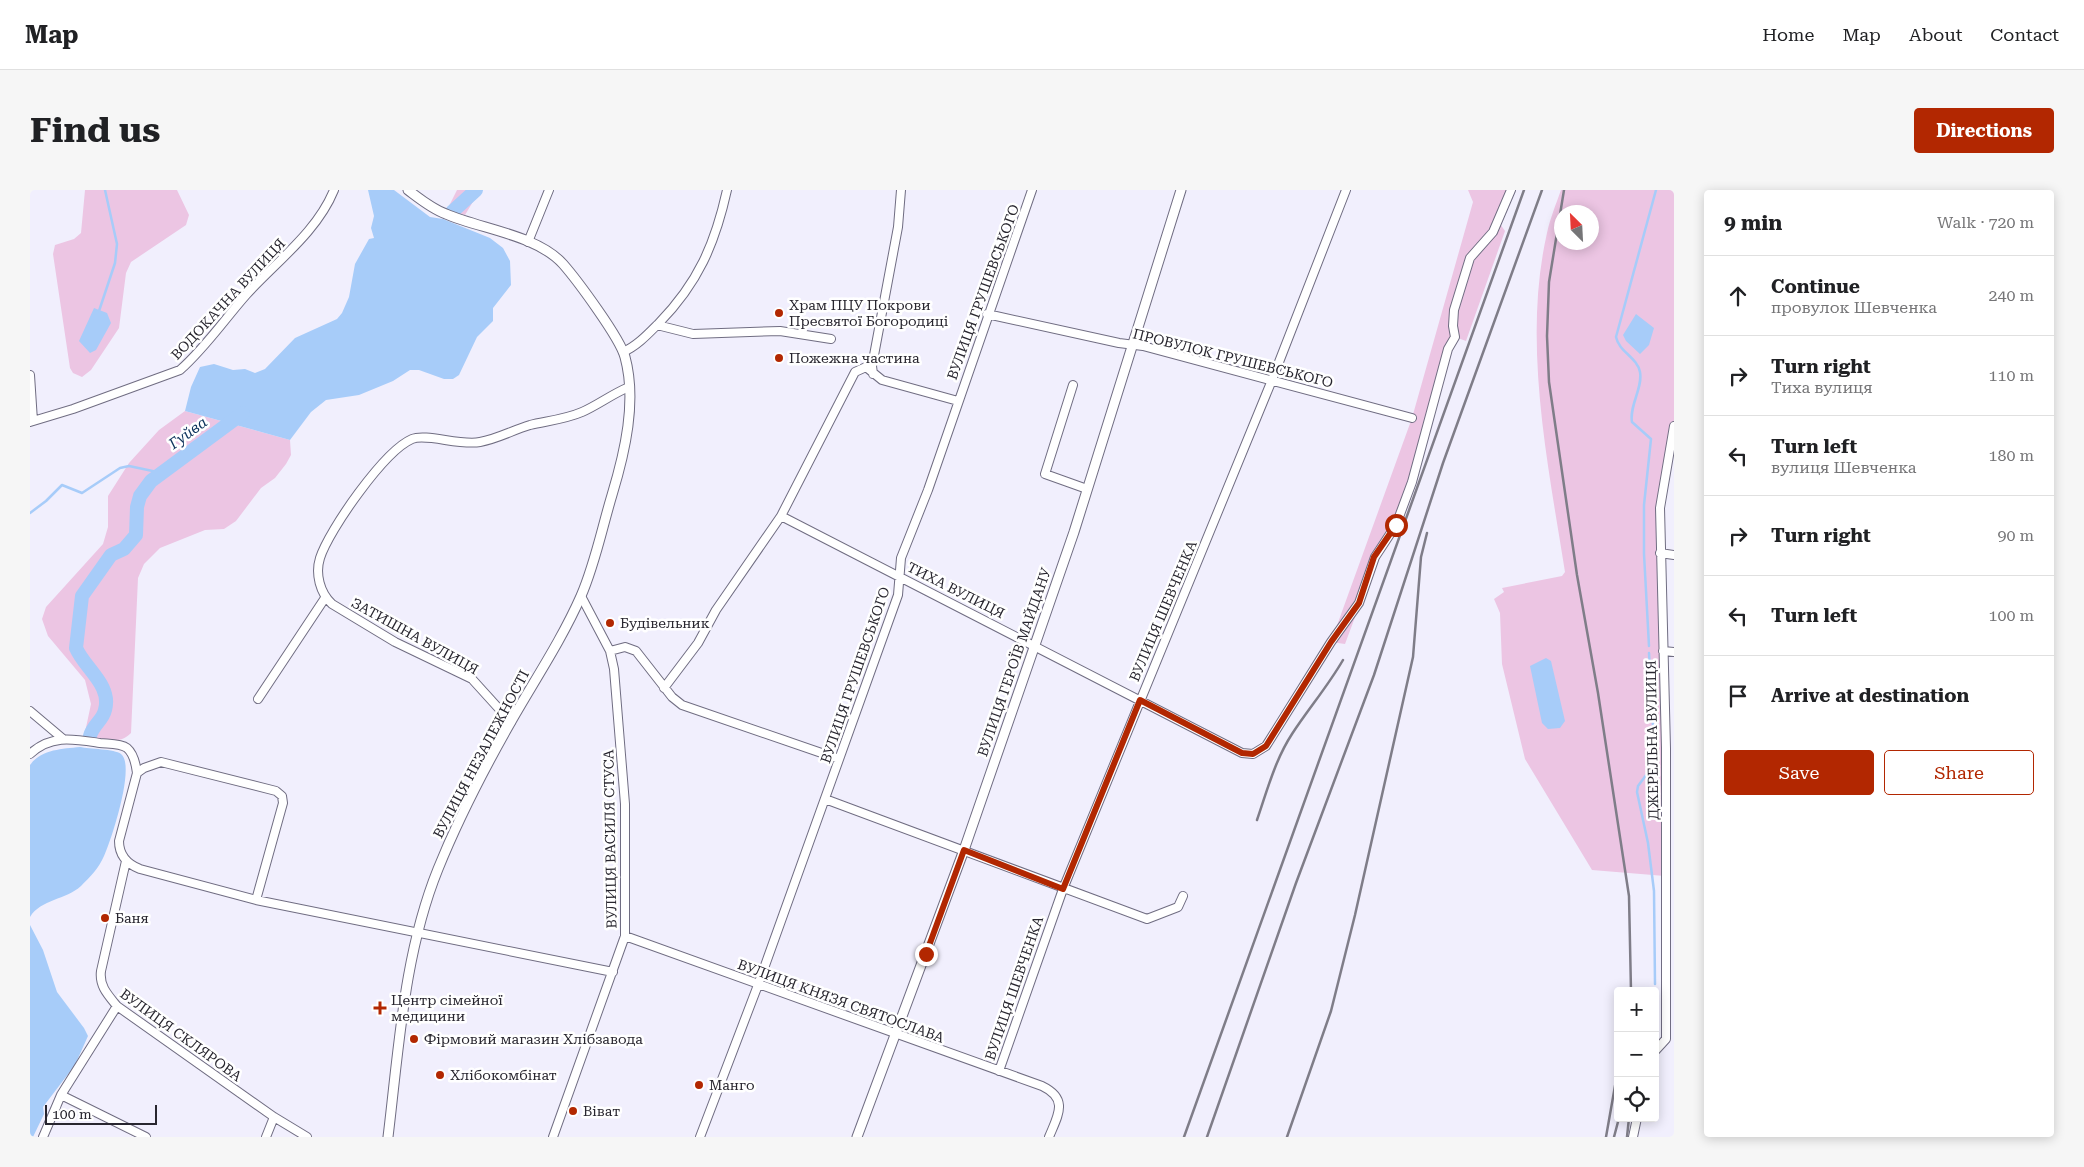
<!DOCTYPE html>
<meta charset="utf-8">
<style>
:root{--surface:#fff;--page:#f6f6f6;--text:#202124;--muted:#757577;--line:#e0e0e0;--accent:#b22701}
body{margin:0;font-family:"Roboto Serif",serif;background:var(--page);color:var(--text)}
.controls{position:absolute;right:15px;bottom:15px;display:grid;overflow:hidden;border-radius:5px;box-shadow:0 2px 12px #0003}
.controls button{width:45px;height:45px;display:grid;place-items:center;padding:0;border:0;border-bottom:1px solid var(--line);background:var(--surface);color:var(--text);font:25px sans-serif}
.compass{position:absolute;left:1524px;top:15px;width:45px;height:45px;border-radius:50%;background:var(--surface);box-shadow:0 2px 12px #0003;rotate:336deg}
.scale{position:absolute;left:15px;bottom:12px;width:112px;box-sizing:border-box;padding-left:5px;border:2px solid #28262f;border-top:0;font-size:14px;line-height:18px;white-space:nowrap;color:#28262f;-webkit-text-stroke:4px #fff;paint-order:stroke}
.stop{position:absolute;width:15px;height:15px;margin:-11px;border:4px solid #b22701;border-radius:50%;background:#fff}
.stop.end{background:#b22701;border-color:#fff;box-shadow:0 1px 5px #0008}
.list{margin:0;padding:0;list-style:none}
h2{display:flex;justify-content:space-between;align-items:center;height:65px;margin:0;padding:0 20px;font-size:21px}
h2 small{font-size:16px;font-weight:400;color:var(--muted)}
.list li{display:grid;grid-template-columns:32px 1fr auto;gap:15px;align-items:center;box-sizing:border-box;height:80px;padding:0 20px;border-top:1px solid var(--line)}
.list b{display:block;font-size:19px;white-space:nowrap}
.list p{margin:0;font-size:16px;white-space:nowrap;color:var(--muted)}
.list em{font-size:16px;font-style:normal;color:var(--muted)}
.actions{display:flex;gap:10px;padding:15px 20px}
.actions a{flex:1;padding:11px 0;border:1px solid var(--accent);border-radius:5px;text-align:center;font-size:18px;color:var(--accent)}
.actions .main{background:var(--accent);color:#fff}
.icon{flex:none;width:28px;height:28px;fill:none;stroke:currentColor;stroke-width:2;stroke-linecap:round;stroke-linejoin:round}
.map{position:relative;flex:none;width:1644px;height:947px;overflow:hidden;border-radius:5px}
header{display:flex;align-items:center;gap:30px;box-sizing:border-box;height:70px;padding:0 25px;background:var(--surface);border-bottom:1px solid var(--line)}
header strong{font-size:24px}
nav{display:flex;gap:28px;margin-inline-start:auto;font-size:18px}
.intro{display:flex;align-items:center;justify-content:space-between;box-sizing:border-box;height:120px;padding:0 30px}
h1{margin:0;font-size:35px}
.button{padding:12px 22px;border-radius:5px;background:var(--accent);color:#fff;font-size:18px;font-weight:700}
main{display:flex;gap:30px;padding:0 30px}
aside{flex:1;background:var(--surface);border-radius:5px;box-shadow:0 2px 12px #0003}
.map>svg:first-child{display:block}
</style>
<header>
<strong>Map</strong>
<nav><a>Home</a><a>Map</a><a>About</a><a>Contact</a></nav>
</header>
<div class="intro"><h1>Find us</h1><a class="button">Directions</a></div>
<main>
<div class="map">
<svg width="1644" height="947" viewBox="0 0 1644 947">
<rect width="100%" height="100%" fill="#f1effd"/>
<path fill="#ecc5e3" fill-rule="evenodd" d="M55,0H147L159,25L156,35L101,72L96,83L89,138L61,180L52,187L43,183L40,178L23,64L25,55L44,49L51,43Z
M427,0H450L435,25L417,20Z
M1438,0H1481L1468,31L1475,41L1436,151L1425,147L1366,335L1352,355L1315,454L1301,452L1382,228L1443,12Z
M1531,0H1644V232L1630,318L1635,686L1562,680L1495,569L1472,474L1470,423L1464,409L1474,402L1472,398L1532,386L1535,382C1518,274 1492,152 1517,43C1520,29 1526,14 1531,0ZM1532,22H1562V52H1532Z
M155,221L260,250L261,265L256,274L245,288L231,298L206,331L194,339L175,340L130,358L114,374L108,388L101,543C89,556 69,550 54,547L61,514L55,490L18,446L12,429L16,417L73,354L78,337V306L99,273L129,240Z"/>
<path fill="#a7ccf9" d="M338,0H364L400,27L413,29L460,48L473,58L480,71L481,95L463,118V131L447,147L429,185L423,189H414L389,180H380L363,191L329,205L296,210L281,222L260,250L155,221L161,197L170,177L184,174L203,180L215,179L225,183L235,179L265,148L307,129L312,123L319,107L325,74L339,49L344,48L341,38L344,26Z
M64,118L77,123L81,133L66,160L60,163L49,151Z
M1606,124L1624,138L1619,155L1610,164L1596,151L1593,145Z
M1516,468L1521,471L1535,531L1530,538L1518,539L1512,533L1500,476Z
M50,557C59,559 85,559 91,564C106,575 81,651 74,666C69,678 60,687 51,696C36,710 11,709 0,727V575C12,559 32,559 50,557Z
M0,735L13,760L27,802L54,838L58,846L45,875L13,917L14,924L3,947H0Z"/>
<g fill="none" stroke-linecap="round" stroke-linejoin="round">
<path stroke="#a7ccf9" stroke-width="2.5" d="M69,121L85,73L87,54L75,0
M0,323L16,311L32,295L52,303L90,278L99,276L132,283
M1619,456L1614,364V315L1621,249L1602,232C1599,216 1613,198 1610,182C1607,167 1589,162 1586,147L1626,0
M1619,463L1625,573L1608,596L1607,602L1618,653L1624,701L1625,794"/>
<path stroke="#a7ccf9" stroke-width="14" d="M422,22L446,0
M60,546C63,535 73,530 75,520C82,495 55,479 46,458L52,406L81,365L94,359L106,345L107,317L110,306L121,291L213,223"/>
<defs>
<path id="minor" d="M498,52L519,0
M957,124L1089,153L1113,156L1382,228
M627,135L663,144L750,141L801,149
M593,162C607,156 618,144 629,133C668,93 685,54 697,0
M843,184L842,176L868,37L871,0
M0,185L3,231
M1043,195L1015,284L1057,299
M0,232L43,219L150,180C175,158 194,130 216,105C246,72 287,42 304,0
M751,326L1212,563L1223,564L1236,556L1301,452L1329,413L1345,367L1366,335L1382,292L1418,159L1425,147L1423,136L1424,120L1440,68L1463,42L1481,0
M1630,363L1644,365
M580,461L595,457L606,461L642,507L652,515L809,569
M1633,461L1644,462
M634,498L668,453L686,420L751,326L825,182L836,177L852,190L928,211
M228,509L295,408
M0,521L32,548
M481,532L442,489L365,452L302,414C290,403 285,384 290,368C299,340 354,261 382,249C396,243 430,256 450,252C467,249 483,240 500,235C517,231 536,229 552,222C568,215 582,204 599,197
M0,564C21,544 44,549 70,553C78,554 90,553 97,558C104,564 106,575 107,583L89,651C89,665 97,674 110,679L226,710L583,782
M107,583L114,578L131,572L246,601L252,606L253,613L226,710
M795,609L1117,729L1148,717L1153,706
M96,671L71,781C69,796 78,805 87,816L244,927L277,947
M595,746L1012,896C1039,909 1028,925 1019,947
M1625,861L1636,849V558L1630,318L1644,236
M969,881L1033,699L1242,190L1316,0
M31,905L116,947
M13,947L31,905L87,816
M236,947L244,927
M523,947L595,746V614L584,479L580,461L551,406
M670,947L728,795L868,405L871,368L898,300L1002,0
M1603,947L1607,928"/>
<path id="tertiary" d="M358,947C369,857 374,763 408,679C429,627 455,577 483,528C506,488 532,449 551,406C565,374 572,338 582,305C595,262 607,211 595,167C590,148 547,90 533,74C507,45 451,39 416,24C402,19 390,9 378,0
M827,947L934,660L1044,342L1151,0"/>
</defs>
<use href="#minor" stroke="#706d82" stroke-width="10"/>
<use href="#tertiary" stroke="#706d82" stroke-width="11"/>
<use href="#minor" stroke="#fff" stroke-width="8"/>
<use href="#tertiary" stroke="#fff" stroke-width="9"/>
<path stroke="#7f7d88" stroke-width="2.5" d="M1534,0L1519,92L1517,146L1519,192L1547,385L1568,503L1599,706L1601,801
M1227,630C1237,601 1245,570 1262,544C1279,518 1298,496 1313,470
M1154,947L1494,0
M1177,947L1266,693L1344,485L1413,273L1512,0
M1257,947L1301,821L1325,725L1383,467L1391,367L1397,343
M1576,947L1588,879
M1584,947L1589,928
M1597,947L1599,928"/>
</g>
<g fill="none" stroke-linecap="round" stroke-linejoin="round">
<path stroke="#b22701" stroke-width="6" d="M896,764L934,660L1033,699L1110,510L1212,563L1223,564L1236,556L1301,452L1329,413L1344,367L1366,335"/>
</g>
<g fill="#b22701" stroke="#fff" stroke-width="2">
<circle cx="749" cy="123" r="5"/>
<circle cx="749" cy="168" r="5"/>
<circle cx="580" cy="433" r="5"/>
<circle cx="75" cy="728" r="5"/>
<path d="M347.5 810.5h5v5h5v5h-5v5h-5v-5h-5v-5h5z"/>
<circle cx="384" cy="849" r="5"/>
<circle cx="410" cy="885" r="5"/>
<circle cx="669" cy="895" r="5"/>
<circle cx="543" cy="921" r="5"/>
</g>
<g text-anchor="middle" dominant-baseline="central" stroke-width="5" stroke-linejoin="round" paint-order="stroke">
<g font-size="14" fill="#28262f" stroke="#fff">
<text transform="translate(953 102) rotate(-70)">ВУЛИЦЯ ГРУШЕВСЬКОГО</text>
<text transform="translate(198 109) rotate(-47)">ВОДОКАЧНА ВУЛИЦЯ</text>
<text transform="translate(1203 168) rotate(14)">ПРОВУЛОК ГРУШЕВСЬКОГО</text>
<text transform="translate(926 400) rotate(27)">ТИХА ВУЛИЦЯ</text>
<text transform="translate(1133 421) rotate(-67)">ВУЛИЦЯ ШЕВЧЕНКА</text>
<text transform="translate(385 446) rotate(29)">ЗАТИШНА ВУЛИЦЯ</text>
<text transform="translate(984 472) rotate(-71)">ВУЛИЦЯ ГЕРОЇВ МАЙДАНУ</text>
<text transform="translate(825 485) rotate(-71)">ВУЛИЦЯ ГРУШЕВСЬКОГО</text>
<text transform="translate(1622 550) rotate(-91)">ДЖЕРЕЛЬНА ВУЛИЦЯ</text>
<text transform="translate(451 564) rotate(-62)">ВУЛИЦЯ НЕЗАЛЕЖНОСТІ</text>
<text transform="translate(580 649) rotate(-91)">ВУЛИЦЯ ВАСИЛЯ СТУСА</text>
<text transform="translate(984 798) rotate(-71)">ВУЛИЦЯ ШЕВЧЕНКА</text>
<text transform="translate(811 811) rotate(20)">ВУЛИЦЯ КНЯЗЯ СВЯТОСЛАВА</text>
<text transform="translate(151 845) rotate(36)">ВУЛИЦЯ СКЛЯРОВА</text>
</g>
<g font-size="14" fill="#28262f" stroke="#fff" text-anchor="start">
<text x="759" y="115">Храм ПЦУ Покрови<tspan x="759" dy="16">Пресвятої Богородиці</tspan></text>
<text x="759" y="168">Пожежна частина</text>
<text x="590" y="433">Будівельник</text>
<text x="85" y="728">Баня</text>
<text x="361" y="810">Центр сімейної<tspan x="361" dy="16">медицини</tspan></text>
<text x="394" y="849">Фірмовий магазин Хлібзавода</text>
<text x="420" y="885">Хлібокомбінат</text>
<text x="679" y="895">Манго</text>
<text x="553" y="921">Віват</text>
</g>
<g font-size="15" font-style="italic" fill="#0e335c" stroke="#fff">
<text transform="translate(158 243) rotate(-36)">Гуйва</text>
</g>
</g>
</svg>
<div class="controls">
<button>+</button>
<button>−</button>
<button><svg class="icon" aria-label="locate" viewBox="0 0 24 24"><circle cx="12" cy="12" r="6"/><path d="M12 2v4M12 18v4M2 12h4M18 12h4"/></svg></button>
</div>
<svg class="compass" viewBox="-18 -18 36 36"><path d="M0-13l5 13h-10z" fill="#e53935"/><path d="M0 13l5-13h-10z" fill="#757577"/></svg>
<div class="scale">100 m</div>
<div class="stop" style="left:1366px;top:335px"></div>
<div class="stop end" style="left:896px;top:764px"></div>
</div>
<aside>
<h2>9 min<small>Walk · 720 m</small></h2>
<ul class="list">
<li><svg class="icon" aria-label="ahead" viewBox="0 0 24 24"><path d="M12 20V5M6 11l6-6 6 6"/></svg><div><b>Continue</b><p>провулок Шевченка</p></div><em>240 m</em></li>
<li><svg class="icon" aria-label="right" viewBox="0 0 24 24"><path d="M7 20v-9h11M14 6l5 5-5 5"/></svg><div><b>Turn right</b><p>Тиха вулиця</p></div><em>110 m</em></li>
<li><svg class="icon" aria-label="left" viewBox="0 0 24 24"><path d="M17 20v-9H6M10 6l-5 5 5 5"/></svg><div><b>Turn left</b><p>вулиця Шевченка</p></div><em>180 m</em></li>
<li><svg class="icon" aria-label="right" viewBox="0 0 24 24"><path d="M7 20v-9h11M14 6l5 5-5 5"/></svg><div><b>Turn right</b></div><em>90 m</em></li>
<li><svg class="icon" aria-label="left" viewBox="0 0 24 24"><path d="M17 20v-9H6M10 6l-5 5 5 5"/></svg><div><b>Turn left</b></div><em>100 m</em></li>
<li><svg class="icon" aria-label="arrive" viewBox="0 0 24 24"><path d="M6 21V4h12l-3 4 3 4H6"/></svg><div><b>Arrive at destination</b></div></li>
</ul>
<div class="actions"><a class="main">Save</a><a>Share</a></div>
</aside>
</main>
